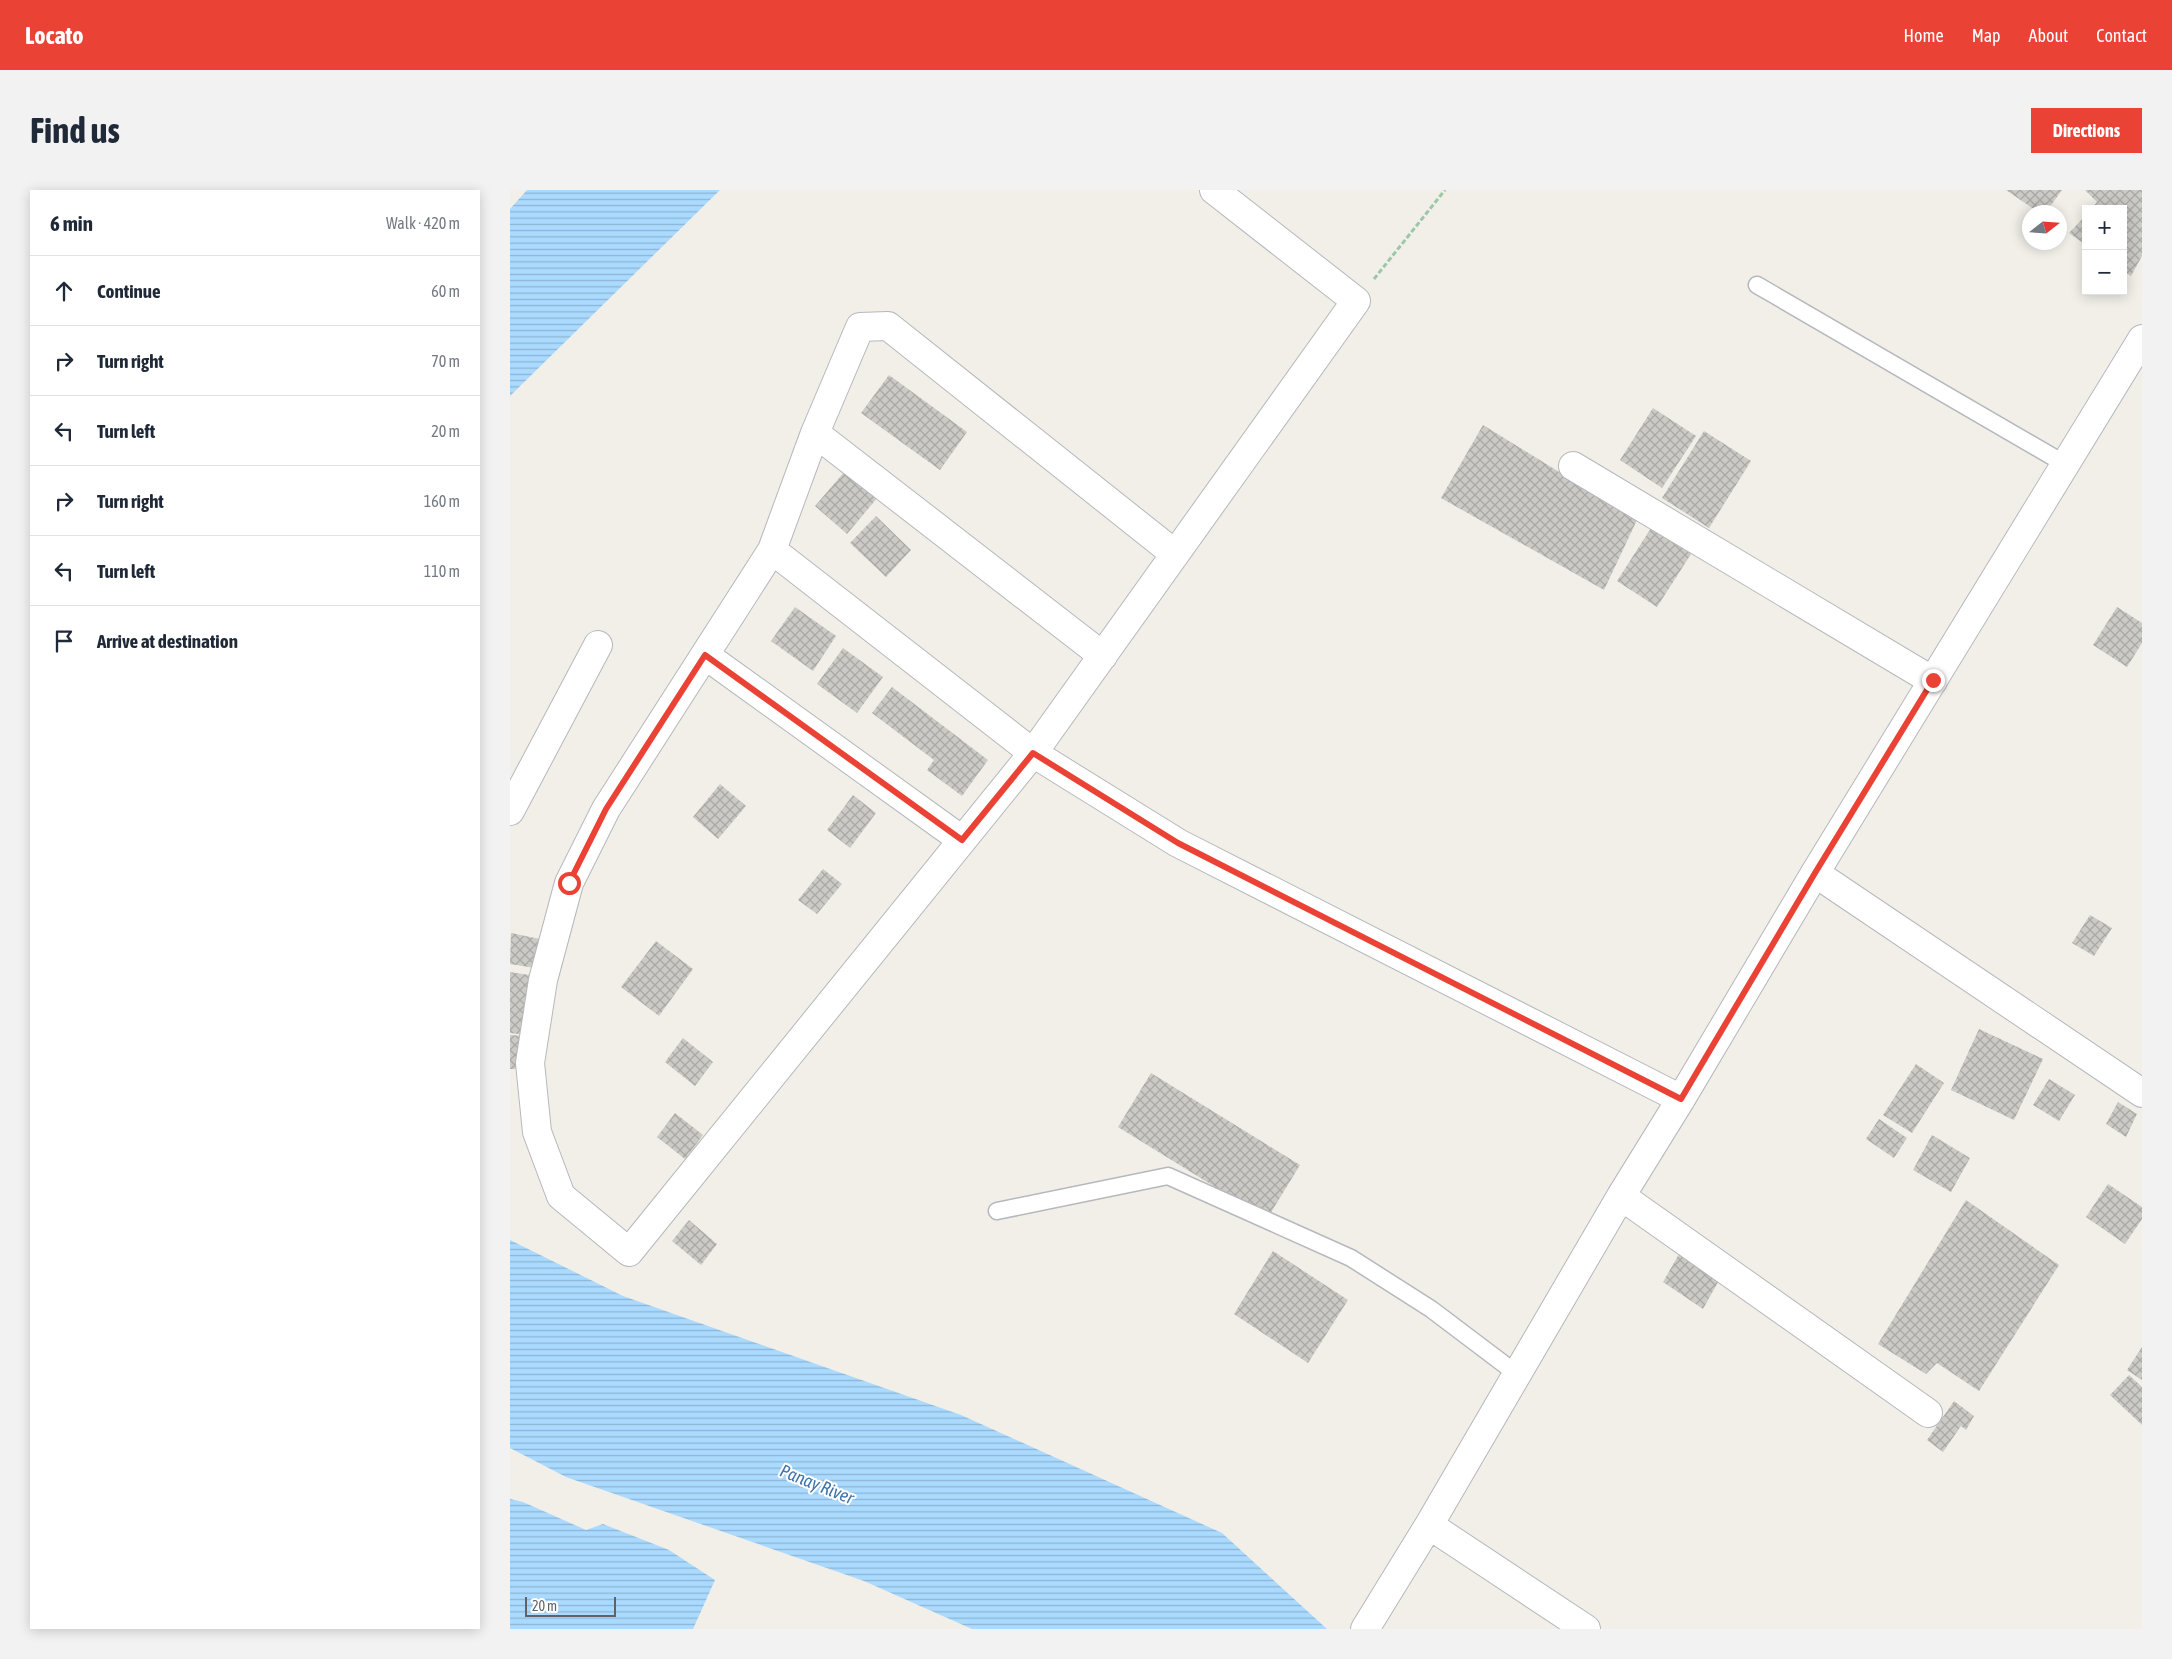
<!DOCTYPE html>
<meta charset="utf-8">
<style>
:root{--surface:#fff;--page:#f2f2f3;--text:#1f2937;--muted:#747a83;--line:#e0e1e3;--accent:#ea4335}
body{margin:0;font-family:"Asap Condensed",sans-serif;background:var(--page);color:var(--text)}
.controls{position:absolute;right:15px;top:15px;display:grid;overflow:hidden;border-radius:0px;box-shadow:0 2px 12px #0003}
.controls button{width:45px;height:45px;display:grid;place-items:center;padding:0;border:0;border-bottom:1px solid var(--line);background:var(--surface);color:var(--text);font:25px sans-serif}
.compass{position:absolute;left:1512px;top:15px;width:45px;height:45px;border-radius:50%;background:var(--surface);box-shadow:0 2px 12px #0003;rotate:73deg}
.scale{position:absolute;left:15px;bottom:12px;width:91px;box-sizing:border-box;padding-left:5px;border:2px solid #5f6368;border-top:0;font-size:14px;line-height:18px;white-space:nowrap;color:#5f6368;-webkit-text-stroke:4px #fff;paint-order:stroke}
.stop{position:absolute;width:15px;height:15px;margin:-11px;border:4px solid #ea4335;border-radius:50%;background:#fff}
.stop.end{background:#ea4335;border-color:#fff;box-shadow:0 1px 5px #0008}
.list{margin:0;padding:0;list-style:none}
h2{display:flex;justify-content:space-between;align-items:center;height:65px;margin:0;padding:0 20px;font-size:21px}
h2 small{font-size:16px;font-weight:400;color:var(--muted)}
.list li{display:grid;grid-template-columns:32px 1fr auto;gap:15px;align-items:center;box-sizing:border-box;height:70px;padding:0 20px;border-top:1px solid var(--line)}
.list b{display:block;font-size:19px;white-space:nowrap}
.list em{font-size:16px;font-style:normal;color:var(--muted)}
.icon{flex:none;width:28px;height:28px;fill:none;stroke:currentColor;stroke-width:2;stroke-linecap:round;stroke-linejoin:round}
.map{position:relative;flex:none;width:1632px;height:1439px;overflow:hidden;border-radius:0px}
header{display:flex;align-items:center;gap:30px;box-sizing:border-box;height:70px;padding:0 25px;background:var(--accent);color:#fff}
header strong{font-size:24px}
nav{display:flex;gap:28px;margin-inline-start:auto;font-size:18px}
.intro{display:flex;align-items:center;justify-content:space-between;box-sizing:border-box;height:120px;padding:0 30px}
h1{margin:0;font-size:35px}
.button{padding:12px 22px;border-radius:0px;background:var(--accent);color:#fff;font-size:18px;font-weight:700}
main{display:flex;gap:30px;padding:0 30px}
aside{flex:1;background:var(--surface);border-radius:0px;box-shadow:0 2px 12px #0003}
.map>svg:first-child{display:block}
</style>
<header>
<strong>Locato</strong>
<nav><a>Home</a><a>Map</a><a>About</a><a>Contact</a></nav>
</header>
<div class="intro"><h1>Find us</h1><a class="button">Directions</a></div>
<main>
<aside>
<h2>6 min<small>Walk · 420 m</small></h2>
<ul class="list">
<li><svg class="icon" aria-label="ahead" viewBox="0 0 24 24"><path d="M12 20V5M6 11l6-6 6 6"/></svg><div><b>Continue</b></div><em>60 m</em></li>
<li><svg class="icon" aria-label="right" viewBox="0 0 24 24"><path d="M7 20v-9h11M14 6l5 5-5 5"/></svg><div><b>Turn right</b></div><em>70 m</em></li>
<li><svg class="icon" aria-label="left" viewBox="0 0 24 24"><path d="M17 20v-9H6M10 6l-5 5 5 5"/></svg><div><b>Turn left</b></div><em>20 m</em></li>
<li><svg class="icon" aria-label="right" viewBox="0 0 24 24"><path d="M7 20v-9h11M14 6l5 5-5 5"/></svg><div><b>Turn right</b></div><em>160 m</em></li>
<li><svg class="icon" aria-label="left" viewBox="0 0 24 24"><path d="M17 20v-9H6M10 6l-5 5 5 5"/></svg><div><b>Turn left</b></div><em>110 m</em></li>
<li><svg class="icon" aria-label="arrive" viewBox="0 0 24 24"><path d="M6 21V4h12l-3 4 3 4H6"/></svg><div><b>Arrive at destination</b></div></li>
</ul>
</aside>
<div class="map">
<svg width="1632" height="1439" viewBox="0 0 1632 1439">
<defs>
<pattern id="water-rules" width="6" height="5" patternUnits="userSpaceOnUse" patternTransform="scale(1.25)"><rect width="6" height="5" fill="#aadaff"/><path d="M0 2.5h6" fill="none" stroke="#8eb4d2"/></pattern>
<pattern id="building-cross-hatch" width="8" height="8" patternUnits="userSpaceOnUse" patternTransform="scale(1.25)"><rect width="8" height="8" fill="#cccac5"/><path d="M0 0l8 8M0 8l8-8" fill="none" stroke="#a9a8a4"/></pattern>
</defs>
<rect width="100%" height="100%" fill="#f1efe8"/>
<path fill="url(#water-rules)" d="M17,0H210L0,206V19Z
M0,1050L113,1106L451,1225L712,1343L817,1439H462L354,1391L56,1287L0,1258Z
M0,1309L13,1312L76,1340L93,1334L159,1360L205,1390L183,1439H0Z"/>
<path fill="url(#building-cross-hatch)" d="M1496,0H1552L1536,22H1528Z
M1575,0H1632V66L1621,86L1613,81V19H1581L1587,12Z
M1576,25V55L1559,43Z
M379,185L457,242L430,280L351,223Z
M1143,218L1186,246L1152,298L1110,270Z
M973,235L1127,330L1094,400L931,308Z
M1194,241L1241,271L1199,338L1152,308Z
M336,280L368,307L337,344L305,316Z
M366,326L401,360L376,387L340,353Z
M1143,335L1183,361L1147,417L1107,391Z
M285,417L326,446L303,481L261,451Z
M1607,417L1632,433V453L1617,477L1583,455Z
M333,458L373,487L347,523L307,494Z
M382,497L478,570L452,606L417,580L424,570L362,523Z
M210,594L236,616L208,649L183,627Z
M343,605L366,623L340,658L317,640Z
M313,679L332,694L307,724L288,710Z
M1580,725L1602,738L1584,766L1562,753Z
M1,743L30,749L25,778L0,774Z
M146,751L183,779L149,826L111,797Z
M0,782L25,786L16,845L0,843Z
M1469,839L1533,869L1504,930L1441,900Z
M0,845L15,846L13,879H0Z
M173,848L203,872L185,896L155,872Z
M1406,874L1434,893L1402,943L1373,925Z
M641,883L790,975L757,1029L608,937Z
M1539,889L1565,905L1549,931L1523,915Z
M1608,912L1627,924L1616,947L1596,934Z
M165,923L193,945L175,969L147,947Z
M1369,929L1397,948L1384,968L1356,949Z
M1422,945L1460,968L1441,1002L1403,980Z
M1598,994L1632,1017V1029L1615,1054L1576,1027Z
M1456,1010L1549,1075L1469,1201L1427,1173L1416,1184L1368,1154Z
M179,1030L207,1054L191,1075L162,1051Z
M1173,1057L1212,1085L1193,1119L1153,1092Z
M763,1061L838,1110L798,1173L724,1124Z
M1632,1157V1190L1617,1180Z
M1619,1185L1632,1197V1235L1600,1205Z
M1444,1211L1464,1226L1456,1240L1451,1236L1433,1262L1417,1250Z"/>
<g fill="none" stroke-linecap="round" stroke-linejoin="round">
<defs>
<path id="service" d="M1247,95L1555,274
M487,1021L658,986L841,1068L921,1119L1007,1184"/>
<path id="minor" d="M305,243L593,466
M1063,276L1423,491
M262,360L523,563L668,653L1171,909
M665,364L378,136L350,137L305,243L262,360L96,619L59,693L33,790L20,873L27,942L51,1006L119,1062L523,563L846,111L704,0
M195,465L452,650
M0,621L88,455
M1305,683L1632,903
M1111,1006L1418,1223
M919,1335L1076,1439
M855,1439L919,1335L1111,1006L1171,909L1305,683L1632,149"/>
</defs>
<use href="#service" stroke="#b5b8bc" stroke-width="19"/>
<use href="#minor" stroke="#b5b8bc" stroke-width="30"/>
<path stroke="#9cc7a9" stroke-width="3" stroke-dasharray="5 2.5" stroke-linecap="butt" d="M864,89L935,0"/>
<use href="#service" stroke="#fff" stroke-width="16"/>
<use href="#minor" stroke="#fff" stroke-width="28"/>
</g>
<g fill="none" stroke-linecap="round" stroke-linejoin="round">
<path stroke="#ea4335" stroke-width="6" d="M59,693L96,619L195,465L452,650L523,563L668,653L1171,909L1305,683L1423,490"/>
</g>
<g text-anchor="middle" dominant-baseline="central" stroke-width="4" stroke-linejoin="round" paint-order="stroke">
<g font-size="18" font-style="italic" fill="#4174aa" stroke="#fff">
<text transform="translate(307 1294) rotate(22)">Panay River</text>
</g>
</g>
</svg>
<div class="controls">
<button>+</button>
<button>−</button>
</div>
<svg class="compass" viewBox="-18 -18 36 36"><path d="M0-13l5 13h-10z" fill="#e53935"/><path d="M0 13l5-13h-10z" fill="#747a83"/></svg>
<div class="scale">20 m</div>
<div class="stop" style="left:59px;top:693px"></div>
<div class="stop end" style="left:1423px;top:490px"></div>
</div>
</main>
